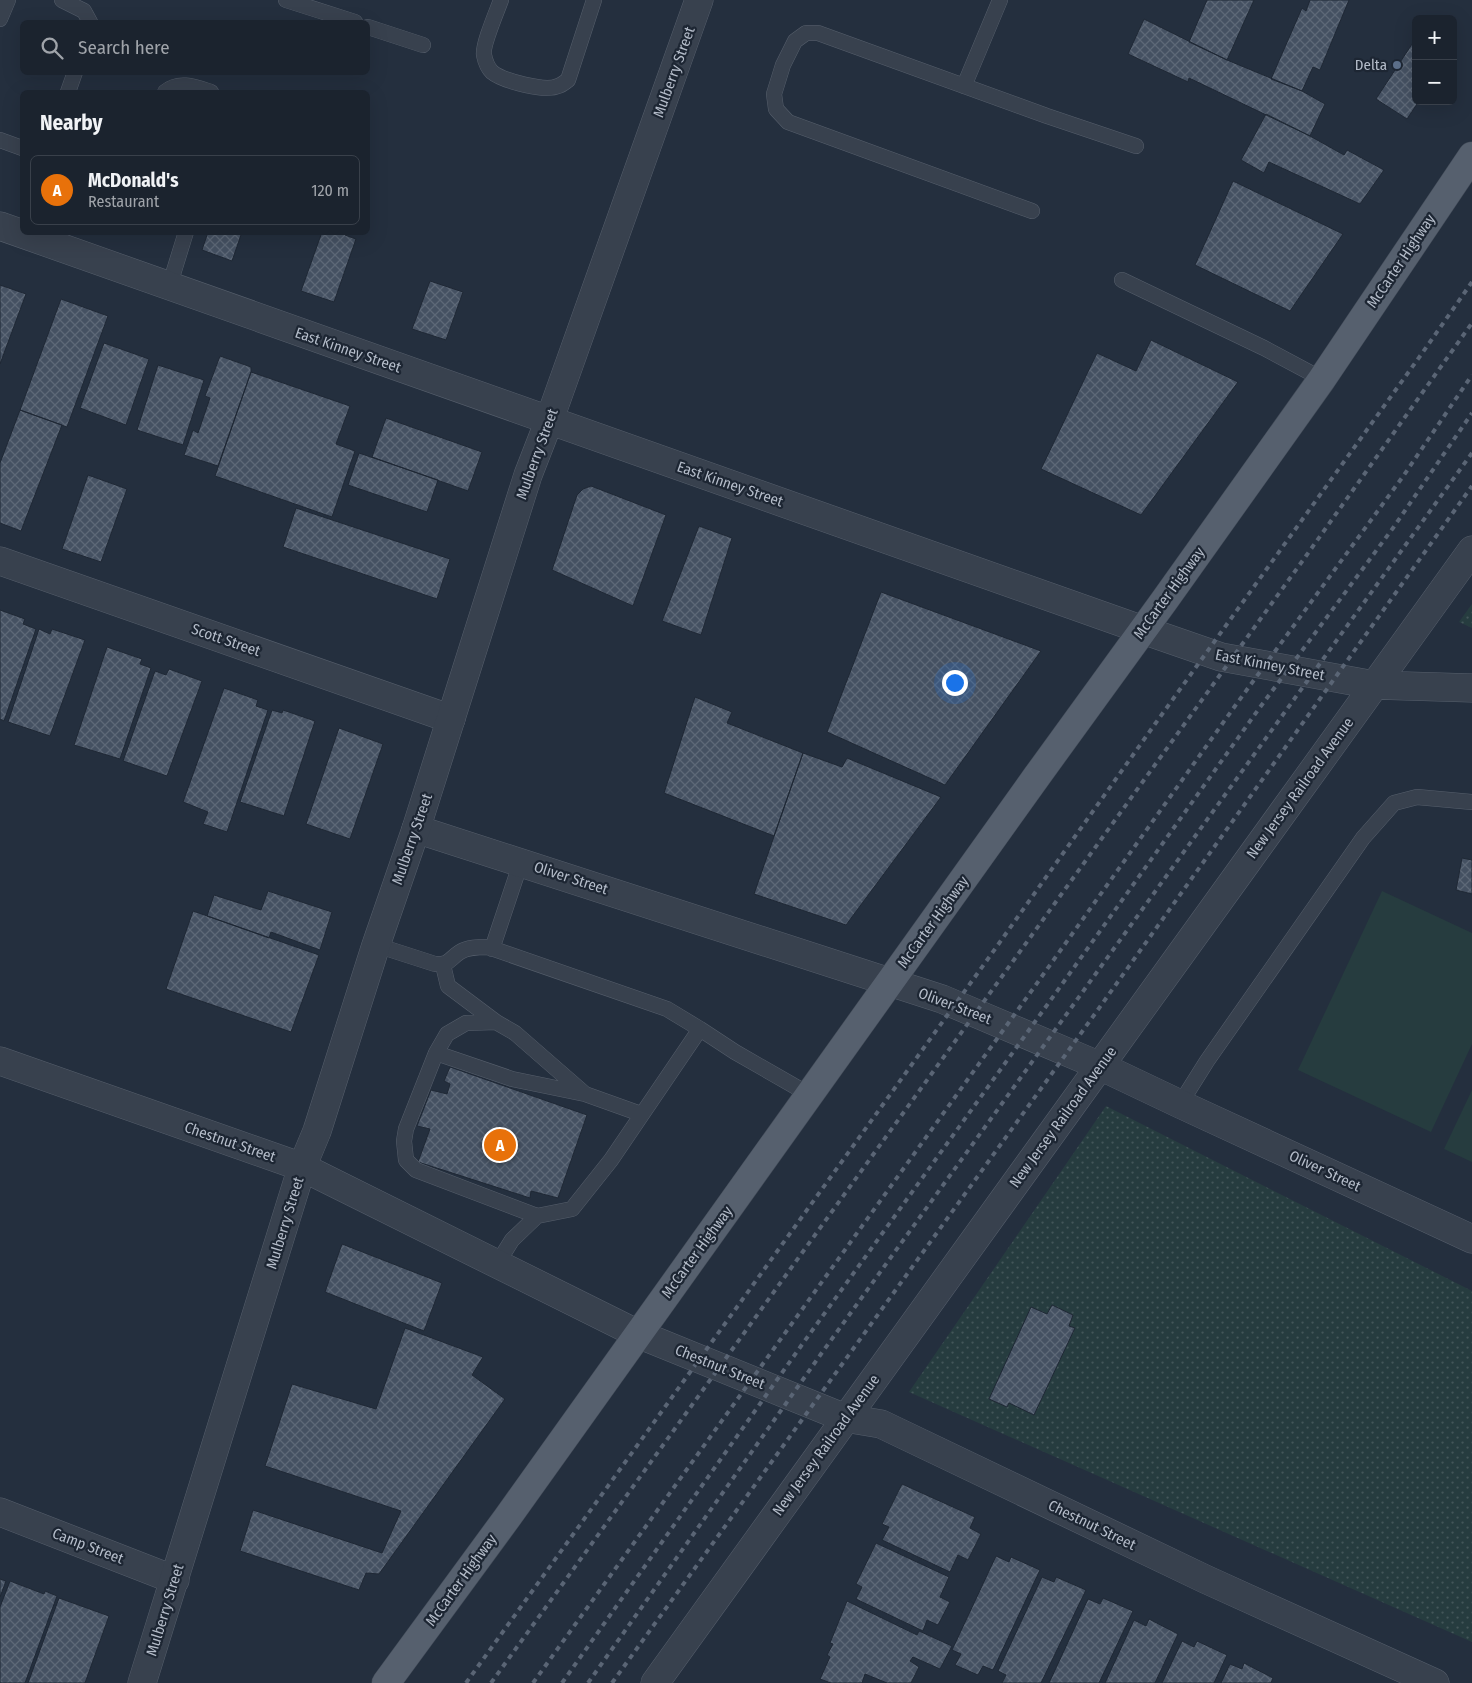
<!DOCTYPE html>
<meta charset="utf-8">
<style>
:root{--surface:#1b232e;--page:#282f3a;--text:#f1f3f6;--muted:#a0a4aa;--line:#39404a;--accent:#2563eb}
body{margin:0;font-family:"Fira Sans Condensed",sans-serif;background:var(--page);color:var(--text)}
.controls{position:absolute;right:15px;top:15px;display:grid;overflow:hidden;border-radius:8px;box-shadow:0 5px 20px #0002}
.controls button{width:45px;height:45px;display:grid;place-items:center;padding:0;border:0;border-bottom:1px solid var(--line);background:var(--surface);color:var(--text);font:25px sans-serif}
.you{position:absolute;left:954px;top:682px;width:18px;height:18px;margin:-12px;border:4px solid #fff;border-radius:50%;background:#1a73e8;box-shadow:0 0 0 8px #1a73e833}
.badge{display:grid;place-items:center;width:32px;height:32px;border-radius:50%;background:var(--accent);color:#fff;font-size:16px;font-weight:700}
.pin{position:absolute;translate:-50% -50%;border:2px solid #fff;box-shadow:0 1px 5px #0006}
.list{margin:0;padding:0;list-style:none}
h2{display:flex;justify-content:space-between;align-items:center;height:65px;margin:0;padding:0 20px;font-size:21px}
h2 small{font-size:16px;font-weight:400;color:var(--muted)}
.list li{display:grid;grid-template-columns:32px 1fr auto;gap:15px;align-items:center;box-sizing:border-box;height:70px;margin:0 10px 10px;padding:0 10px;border:1px solid var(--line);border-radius:8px}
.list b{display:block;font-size:19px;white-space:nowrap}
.list p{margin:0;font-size:16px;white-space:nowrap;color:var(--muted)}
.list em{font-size:16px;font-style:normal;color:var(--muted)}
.icon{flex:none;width:28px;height:28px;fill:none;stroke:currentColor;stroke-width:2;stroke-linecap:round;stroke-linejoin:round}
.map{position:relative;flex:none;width:1472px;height:1683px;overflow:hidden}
.search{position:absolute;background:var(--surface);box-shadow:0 5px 20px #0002;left:20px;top:20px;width:350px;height:55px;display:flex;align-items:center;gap:12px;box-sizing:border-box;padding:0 18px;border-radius:8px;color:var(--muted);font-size:19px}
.panel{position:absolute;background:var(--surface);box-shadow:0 5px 20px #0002;left:20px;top:90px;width:350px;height:145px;border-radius:8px}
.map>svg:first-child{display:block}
</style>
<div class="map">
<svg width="1472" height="1683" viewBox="0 0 1472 1683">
<defs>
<pattern id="green-dots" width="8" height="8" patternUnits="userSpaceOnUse" patternTransform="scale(1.25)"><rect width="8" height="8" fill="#263c3f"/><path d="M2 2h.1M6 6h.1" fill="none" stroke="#435659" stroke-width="1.8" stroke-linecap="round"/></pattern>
<pattern id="building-cross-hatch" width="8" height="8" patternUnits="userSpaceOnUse" patternTransform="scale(1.25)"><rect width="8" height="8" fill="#455162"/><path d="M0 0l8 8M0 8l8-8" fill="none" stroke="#5d6877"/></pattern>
</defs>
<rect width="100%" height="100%" fill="#242f3e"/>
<path fill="url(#green-dots)" d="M1472,604V628L1459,622Z
M1106,1106L1472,1291V1642L909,1392Z"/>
<path fill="#263c3f" d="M1382,891L1472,933V1044L1431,1132L1298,1070Z
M1472,1090V1162L1444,1149Z"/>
<path fill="url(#building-cross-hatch)" stroke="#1f2835" d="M1207,0H1254L1227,60L1189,42Z
M1310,0H1349L1320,70L1313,67L1302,91L1271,79L1302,8L1306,11Z
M1144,19L1227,60L1302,91L1325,104L1310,136L1189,78L1188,82L1128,54Z
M1414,41L1416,42V101H1419L1407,119L1376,99Z
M1266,114L1310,136L1344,155L1347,150L1384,170L1360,204L1269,162L1264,173L1241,160Z
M1233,181L1343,234L1290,311L1195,265Z
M208,232H242L232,261L202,250Z
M322,232H345V235L356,239L334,302L301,291Z
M430,281L463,292L446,340L412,329Z
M0,285L26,294L0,364Z
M61,299L108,316L67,427L20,410Z
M1151,340L1238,382L1141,515L1041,469L1097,353L1136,371Z
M104,343L149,359L126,425L80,408Z
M220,356L251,367V372L218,466L184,455L193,430L198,433L210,398L205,396Z
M158,365L204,380L183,445L137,430Z
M251,372L350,406L336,444L355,451L332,517L215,476Z
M20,410L62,425L21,531L0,523V463Z
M386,418L482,452L468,491L372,457Z
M359,453L438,480L427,512L348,485Z
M88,475L127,489L101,562L62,549Z
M591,486L666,515L633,606L552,570L577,495L583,489Z
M296,508L450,559L437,599L283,547Z
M699,526L732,538L701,635L662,621Z
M881,592L1041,651L945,785L827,732Z
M0,610L25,619L23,624L36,629L4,721L0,719Z
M39,629L50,634L52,629L85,640L50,736L8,722Z
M107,647L142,659L140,664L151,668L120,759L74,745Z
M169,669L202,681L167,776L123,761L155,671L166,675Z
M224,688L258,700L256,706L268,710L227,832L203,824L208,812L183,802Z
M695,697L732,712L727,723L803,753L774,836L664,793Z
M272,710L282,713L283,710L315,721L284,816L240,802Z
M339,728L383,744L350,839L306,824Z
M803,753L842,767L847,758L941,797L846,925L754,894Z
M1462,858L1472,860V894L1456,890Z
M268,891L332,912L320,950L271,932L269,938L207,916L214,895L261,910Z
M193,911L319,955L291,1032L166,989Z
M450,1067L587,1115L558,1198L531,1191L530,1198L418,1162L430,1129L417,1126L431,1090L447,1094L450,1084L444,1081Z
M342,1244L442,1283L424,1331L325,1292Z
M1052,1305L1073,1315L1069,1326L1075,1328L1034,1415L1009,1403L1007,1407L989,1399L1031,1307L1047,1314Z
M405,1328L483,1357L472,1375L505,1399L379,1574L366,1573L359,1590L240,1551L253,1510L382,1553L401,1511L265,1466L292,1384L376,1409Z
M902,1484L975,1517L970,1528L981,1534L968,1560L958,1555L950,1572L882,1540L889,1527L882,1524Z
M876,1543L949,1577L940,1597L950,1602L938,1625L927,1620L923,1631L856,1599L862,1587L856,1584Z
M996,1556L1009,1562L1011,1557L1040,1570L993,1670L983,1666L978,1675L955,1665L961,1654L952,1650Z
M1042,1577L1054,1582L1056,1577L1086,1590L1041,1683H1002L1006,1675L998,1671Z
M0,1579L6,1581L0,1597Z
M10,1581L44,1594L45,1591L57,1596L25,1683H0V1607Z
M59,1598L109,1616L85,1683H28Z
M1103,1598L1133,1611L1099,1683H1049L1088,1599L1100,1604Z
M847,1601L917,1635L919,1631L952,1646L940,1669L913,1657L910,1661L919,1667L911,1683H887L865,1674L862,1683H831L820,1679L830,1657L827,1655L833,1644L830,1643Z
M1149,1619L1178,1634L1155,1683H1105L1134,1620L1146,1626Z
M1182,1641L1194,1647L1197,1641L1227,1655L1214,1683H1162Z
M1244,1663L1273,1678L1271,1683H1221L1230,1664L1242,1669Z"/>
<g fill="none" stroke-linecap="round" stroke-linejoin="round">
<defs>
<path id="service" d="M62,0L84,11L90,22
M286,0L355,22
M501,0C497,11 482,46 484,55C485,60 488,68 492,72C503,81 545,92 558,86C562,85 565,82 568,80L594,0
M0,19L8,0
M368,27L423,45
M964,86L1000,0
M68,92L75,72
M165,92C179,80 196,87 211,92
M0,140L22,148
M1032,211L788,122L776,109L774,94L783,65L795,41L806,33H818L1047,116L1136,146
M1122,280L1264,348L1322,379
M169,287L186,232
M376,945L435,964C450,965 449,959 460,952C468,947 478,947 488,947L667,1009L700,1029L611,1160L572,1209L537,1216L512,1240L497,1264
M492,949L521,862
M443,965L448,986L496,1022L515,1033L585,1094L641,1114
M700,1029L735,1052L810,1095
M436,1053L447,1034L466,1023L496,1022
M1180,1104L1207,1061L1363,838L1394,803L1417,797L1472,802
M537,1216L416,1170L406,1160L404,1141L406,1129L436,1053L512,1079L585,1094"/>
<path id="minor" d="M0,561L451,719
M1143,630L1221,657L1374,685L1472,688
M416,829L942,999L1100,1066L1180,1104L1472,1239
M0,1512L175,1580
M655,1683L1472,550"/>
<path id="tertiary" d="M0,226L1143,630
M0,1061L302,1167L638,1334L845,1418L881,1424L1205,1579L1435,1683
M142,1683L302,1167L317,1131L376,945L416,829L528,475L549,421L699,0"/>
<path id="primary" d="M386,1683L507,1518L1037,776L1164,601L1322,379L1472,156"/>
</defs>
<use href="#service" stroke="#565f6c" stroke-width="16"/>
<use href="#minor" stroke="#565f6c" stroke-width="29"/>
<use href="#tertiary" stroke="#565f6c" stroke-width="29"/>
<use href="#primary" stroke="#414a57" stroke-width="29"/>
<use href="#service" stroke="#38414e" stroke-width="15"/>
<use href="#minor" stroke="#38414e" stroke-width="28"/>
<use href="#tertiary" stroke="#38414e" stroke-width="28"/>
<use href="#primary" stroke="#56606e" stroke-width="28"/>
<path stroke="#5a6575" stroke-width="4" stroke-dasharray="5 5" stroke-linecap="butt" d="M466,1683L990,956L1155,724L1423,352L1472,282
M491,1683L1306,556L1472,323
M533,1683L1035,986L1235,706L1404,475L1472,375
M562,1683L801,1346L1055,994L1258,710L1393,528L1472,413
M588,1683L821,1354L1472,453
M612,1683L1097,1011L1472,486"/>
</g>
<circle fill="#5c6f8a" stroke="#1d2633" stroke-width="2" cx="1397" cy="65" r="5"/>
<g text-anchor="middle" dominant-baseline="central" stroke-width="4.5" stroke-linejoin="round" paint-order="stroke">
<g font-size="15" fill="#b4bcc9" stroke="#1d2633" text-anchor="end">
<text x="1387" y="65">Delta</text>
</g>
<g font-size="15" fill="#b4bcc9" stroke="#1d2633">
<text transform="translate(674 72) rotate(-70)">Mulberry Street</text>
<text transform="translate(1401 261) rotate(-56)">McCarter Highway</text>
<text transform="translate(348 350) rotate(19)">East Kinney Street</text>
<text transform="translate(537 454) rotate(-70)">Mulberry Street</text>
<text transform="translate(730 484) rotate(19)">East Kinney Street</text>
<text transform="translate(1169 593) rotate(-54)">McCarter Highway</text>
<text transform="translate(226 640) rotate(19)">Scott Street</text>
<text transform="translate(1270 665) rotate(11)">East Kinney Street</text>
<text transform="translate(1300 788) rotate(-54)">New Jersey Railroad Avenue</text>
<text transform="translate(412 839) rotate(-71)">Mulberry Street</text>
<text transform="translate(571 878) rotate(18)">Oliver Street</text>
<text transform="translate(933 922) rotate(-54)">McCarter Highway</text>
<text transform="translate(955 1006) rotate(21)">Oliver Street</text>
<text transform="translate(1063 1117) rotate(-54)">New Jersey Railroad Avenue</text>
<text transform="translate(230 1142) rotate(19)">Chestnut Street</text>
<text transform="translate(1325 1171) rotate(25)">Oliver Street</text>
<text transform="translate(285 1223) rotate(-73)">Mulberry Street</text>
<text transform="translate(697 1252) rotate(-54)">McCarter Highway</text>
<text transform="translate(720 1367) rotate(22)">Chestnut Street</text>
<text transform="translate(826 1445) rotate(-54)">New Jersey Railroad Avenue</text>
<text transform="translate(1092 1525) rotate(26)">Chestnut Street</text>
<text transform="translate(88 1546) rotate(21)">Camp Street</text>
<text transform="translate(461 1580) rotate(-54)">McCarter Highway</text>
<text transform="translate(165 1610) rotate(-73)">Mulberry Street</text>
</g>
</g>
</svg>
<div class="controls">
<button>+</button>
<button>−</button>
</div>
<div class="you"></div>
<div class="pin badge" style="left:500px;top:1145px;background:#e8710a">A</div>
<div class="search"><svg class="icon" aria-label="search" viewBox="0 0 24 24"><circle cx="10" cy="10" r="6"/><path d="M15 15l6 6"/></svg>Search here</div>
<section class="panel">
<h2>Nearby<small></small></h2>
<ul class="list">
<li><span class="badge" style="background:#e8710a">A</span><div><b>McDonald's</b><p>Restaurant</p></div><em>120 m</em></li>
</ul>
</section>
</div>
